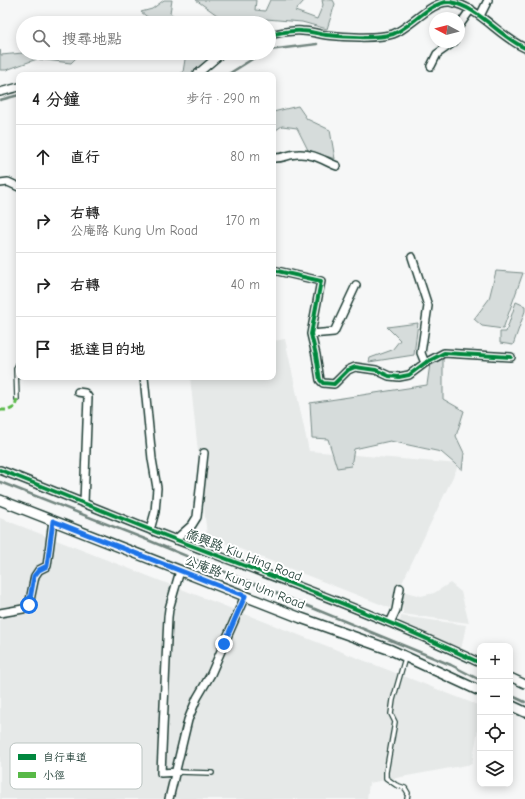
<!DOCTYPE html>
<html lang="zh-TW">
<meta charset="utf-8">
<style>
:root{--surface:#fff;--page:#f2f2f2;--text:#222;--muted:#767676;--line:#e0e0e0}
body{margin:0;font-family:"Comic Neue","LXGW WenKai TC",sans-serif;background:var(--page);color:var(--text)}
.controls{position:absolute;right:12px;bottom:12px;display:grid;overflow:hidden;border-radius:8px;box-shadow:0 2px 10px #0003}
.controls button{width:36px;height:36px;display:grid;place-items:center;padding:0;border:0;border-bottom:1px solid var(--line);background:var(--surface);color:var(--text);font:20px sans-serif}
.compass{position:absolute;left:429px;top:12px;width:36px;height:36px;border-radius:50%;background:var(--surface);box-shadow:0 2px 10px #0003;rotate:277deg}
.stop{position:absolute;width:12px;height:12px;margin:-9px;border:3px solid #1a73e8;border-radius:50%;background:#fff}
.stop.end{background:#1a73e8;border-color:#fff;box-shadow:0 1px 4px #0008}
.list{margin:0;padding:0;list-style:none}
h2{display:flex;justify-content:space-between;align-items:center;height:52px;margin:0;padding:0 16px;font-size:17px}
h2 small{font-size:13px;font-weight:400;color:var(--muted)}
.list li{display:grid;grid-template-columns:26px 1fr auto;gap:12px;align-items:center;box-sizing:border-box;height:64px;padding:0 16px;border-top:1px solid var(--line)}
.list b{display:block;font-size:15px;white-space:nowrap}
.list p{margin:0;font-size:13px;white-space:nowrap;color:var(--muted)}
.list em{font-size:13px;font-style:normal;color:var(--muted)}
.icon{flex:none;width:22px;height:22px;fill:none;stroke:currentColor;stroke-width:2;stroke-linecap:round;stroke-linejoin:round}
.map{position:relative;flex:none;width:525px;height:799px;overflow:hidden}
.search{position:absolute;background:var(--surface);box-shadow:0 2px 10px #0003;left:16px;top:16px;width:260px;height:44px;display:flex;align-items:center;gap:10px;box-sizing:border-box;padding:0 14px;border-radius:22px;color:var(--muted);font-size:15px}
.panel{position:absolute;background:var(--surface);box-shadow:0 2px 10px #0003;left:16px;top:72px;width:260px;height:308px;border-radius:8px}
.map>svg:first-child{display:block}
</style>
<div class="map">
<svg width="525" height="799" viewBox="0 0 525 799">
<rect width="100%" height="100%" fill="#f6f7f7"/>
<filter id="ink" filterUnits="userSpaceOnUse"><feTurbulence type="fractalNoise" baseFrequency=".025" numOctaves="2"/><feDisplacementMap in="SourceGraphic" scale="8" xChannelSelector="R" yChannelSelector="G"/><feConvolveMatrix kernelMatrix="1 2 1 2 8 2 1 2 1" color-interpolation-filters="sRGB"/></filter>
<g filter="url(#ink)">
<path fill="#e6e9e8" d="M285,339L309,451L459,464L390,608L207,536L190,377H273V341Z
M0,518L480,706V718L472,764L369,783L367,799H0Z
M450,583L461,592L469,623L403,614L402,591L421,596L434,593Z
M401,616L466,625L461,650L400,621Z"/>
<path fill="#d6dcdb" stroke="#7a8c88" d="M164,0H172L170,13L183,23H155L141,12L152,9Z
M196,0H256L255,10L265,11L270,0H304V1L295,11L317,19L323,5L322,0H333L335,4L327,29L302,22L266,19L259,23H231L217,15Z
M0,50L1,55L23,53H81L71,63L37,59L6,70H0Z
M186,53H217L190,75H177L183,72Z
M298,106L307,119L330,130L335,159L308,150L297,128L282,126L273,132V112Z
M496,271L523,273L503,329L482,326L474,319L489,299Z
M516,302L525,306V311L513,345L500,343V332H506Z
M418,323L414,355L369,362L370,358L392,350L400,340L387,327Z
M443,357V399L464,411L456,436L464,453L462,470L441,452L390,441L354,449L351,466L337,468L328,439L312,438L310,403L427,385L430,364Z"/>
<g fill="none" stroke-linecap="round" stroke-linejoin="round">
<path stroke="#72857f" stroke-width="2.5" d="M269,50L317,44
M227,75L262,53
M0,100L19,95
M0,482L150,541L451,665L480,680
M510,695L525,702"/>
<defs>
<path id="service" d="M17,399L16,369L19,362
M405,658L393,700L391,714L395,722L386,772V778L396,785L405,788L408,793L407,799
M177,772L212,773"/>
<path id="minor" d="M480,16L488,0
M459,26L471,9
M269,35C280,33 291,30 302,31C310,31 318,34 326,35C344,37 377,39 393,34C410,28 432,0 450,2C479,7 498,36 525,48
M431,66L437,54L454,42
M196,75L222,53
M0,92L19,87
M273,158C282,159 289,154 298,154C313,153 324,161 337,166
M0,183L8,182L19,187
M412,257L428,306L421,353L425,363
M273,270L321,281L311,334L316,355L320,380L323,383L334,384L348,370L355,367L376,370L389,376L399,377L409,375L425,363L444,353L511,357
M311,334L334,332L356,285
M144,377L152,459L157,488L155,512L150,530
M78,392L85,393L88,397L84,503
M0,470C58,492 116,517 174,539C277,578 381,616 480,663
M175,540L192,525L197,517L204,453
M0,613L23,609L29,605L35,576L39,570L47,566L53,521
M390,623L396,610L400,588
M510,677L525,684
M177,772L161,773L168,617L169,609L180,571
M169,799L188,720L197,698L211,674L224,644L245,596"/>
<path id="tertiary" d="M0,500L301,618L391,650L480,691
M510,705L525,712"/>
</defs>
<use href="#service" stroke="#1f3d34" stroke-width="6"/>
<use href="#minor" stroke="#1f3d34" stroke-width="10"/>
<use href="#tertiary" stroke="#1f3d34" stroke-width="12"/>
<use href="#service" stroke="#fff" stroke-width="3.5"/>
<use href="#minor" stroke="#fff" stroke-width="7"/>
<use href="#tertiary" stroke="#fff" stroke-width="9"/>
<path stroke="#58b947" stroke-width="3" stroke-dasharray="6 3" stroke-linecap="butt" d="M0,410H9L15,407L17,399"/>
<defs>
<path id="cycleway" d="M269,35C280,33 291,30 302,31C310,31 318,34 326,35C344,37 377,39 393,34C410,28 432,0 450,2C479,7 498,36 525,48
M273,270L321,281L311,334L316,355L320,380L323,383L334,384L348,370L355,367L376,370L389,376L399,377L409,375L425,363L444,353L511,357
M0,470C58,492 116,517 174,539C277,578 381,616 480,663"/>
</defs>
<use href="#cycleway" stroke="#fff" stroke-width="6"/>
<use href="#cycleway" stroke="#00873e" stroke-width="4"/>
</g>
</g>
<g fill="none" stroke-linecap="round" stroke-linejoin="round" filter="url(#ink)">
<path stroke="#1a73e8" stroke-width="5" d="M29,605L34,576L39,570L47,566L53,521L245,596L224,644"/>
</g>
<g text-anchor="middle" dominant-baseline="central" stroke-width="4" stroke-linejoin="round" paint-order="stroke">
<g font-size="13" fill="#1f3d34" stroke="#fff">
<text transform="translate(244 555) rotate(21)">僑興路 Kiu Hing Road</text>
<text transform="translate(245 582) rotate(21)">公庵路 Kung Um Road</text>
</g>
</g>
<rect x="10" y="743" width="132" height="46" rx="6" fill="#fff" stroke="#bcc5c2" stroke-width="1"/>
<rect x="18" y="754" width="18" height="6" fill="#00873e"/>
<rect x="18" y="772" width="18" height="6" fill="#58b947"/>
<g font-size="11" fill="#1f3d34">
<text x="43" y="761">自行車道</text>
<text x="43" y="779">小徑</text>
</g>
</svg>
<div class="controls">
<button>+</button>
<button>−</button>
<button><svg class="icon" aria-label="locate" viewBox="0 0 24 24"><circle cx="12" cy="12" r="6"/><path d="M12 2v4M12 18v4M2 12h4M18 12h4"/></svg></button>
<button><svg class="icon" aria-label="layers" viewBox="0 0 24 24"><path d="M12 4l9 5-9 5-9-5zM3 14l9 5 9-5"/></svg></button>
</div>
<svg class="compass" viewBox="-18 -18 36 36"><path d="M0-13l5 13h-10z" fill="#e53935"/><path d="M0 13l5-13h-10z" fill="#767676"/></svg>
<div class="stop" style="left:29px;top:605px"></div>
<div class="stop end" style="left:224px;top:644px"></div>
<div class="search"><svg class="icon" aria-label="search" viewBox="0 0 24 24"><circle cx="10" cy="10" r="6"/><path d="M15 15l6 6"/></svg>搜尋地點</div>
<section class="panel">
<h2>4 分鐘<small>步行 · 290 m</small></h2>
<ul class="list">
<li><svg class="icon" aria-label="ahead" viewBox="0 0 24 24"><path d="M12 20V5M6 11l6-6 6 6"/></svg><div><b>直行</b></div><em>80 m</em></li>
<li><svg class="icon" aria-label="right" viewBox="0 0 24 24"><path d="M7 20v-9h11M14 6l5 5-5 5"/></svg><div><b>右轉</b><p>公庵路 Kung Um Road</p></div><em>170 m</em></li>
<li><svg class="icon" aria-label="right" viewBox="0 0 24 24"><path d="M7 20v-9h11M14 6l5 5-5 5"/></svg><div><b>右轉</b></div><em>40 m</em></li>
<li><svg class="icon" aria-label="arrive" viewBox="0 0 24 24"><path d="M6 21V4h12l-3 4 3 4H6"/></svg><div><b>抵達目的地</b></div></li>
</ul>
</section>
</div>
